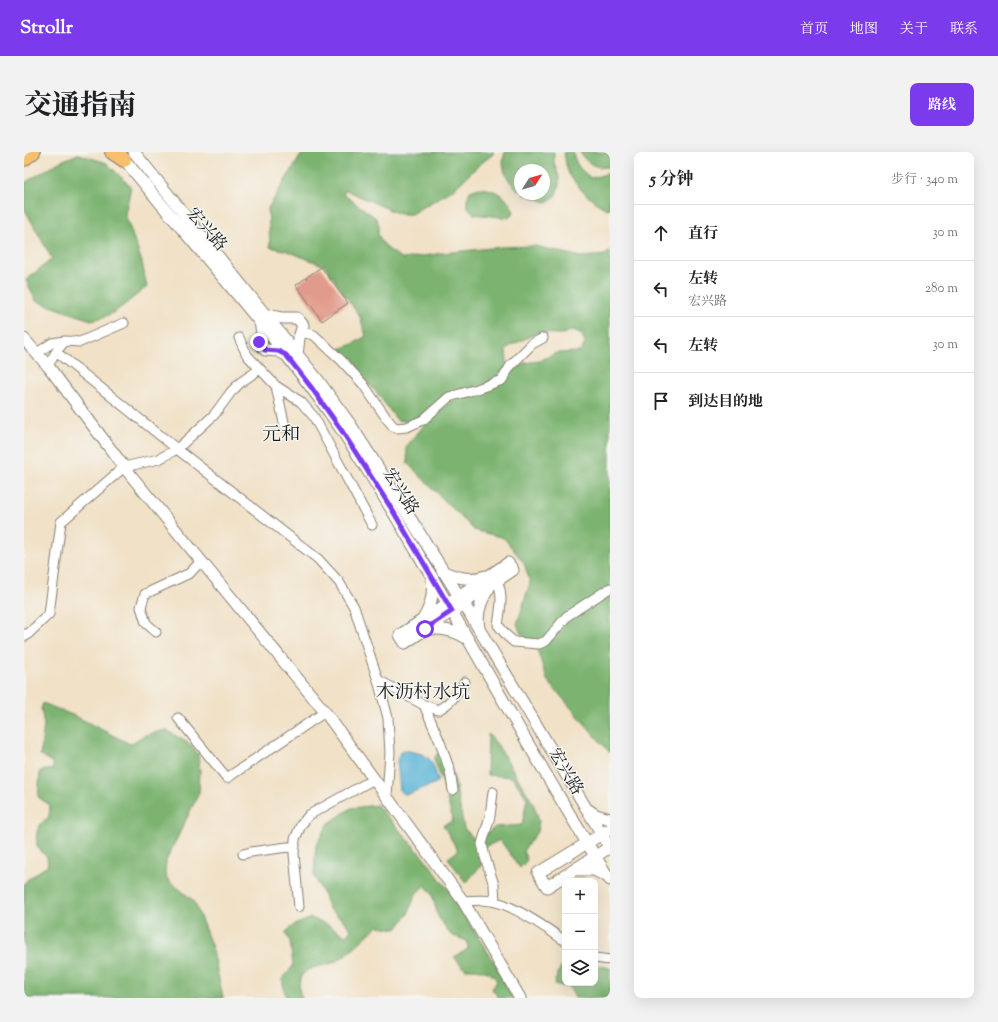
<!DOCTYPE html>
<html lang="zh">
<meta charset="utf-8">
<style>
:root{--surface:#fff;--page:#f2f2f2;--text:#202124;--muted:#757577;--line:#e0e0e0;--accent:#7c3aed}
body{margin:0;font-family:"Sorts Mill Goudy","Noto Serif SC",serif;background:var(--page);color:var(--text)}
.controls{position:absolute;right:12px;bottom:12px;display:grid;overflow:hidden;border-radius:8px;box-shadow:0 4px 16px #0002}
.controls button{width:36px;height:36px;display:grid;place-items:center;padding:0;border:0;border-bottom:1px solid var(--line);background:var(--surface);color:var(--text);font:20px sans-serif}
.compass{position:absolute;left:490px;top:12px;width:36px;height:36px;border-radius:50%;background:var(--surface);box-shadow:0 4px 16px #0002;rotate:53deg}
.stop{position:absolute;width:12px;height:12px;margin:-9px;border:3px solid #7c3aed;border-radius:50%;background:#fff}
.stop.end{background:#7c3aed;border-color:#fff;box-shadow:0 1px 4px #0008}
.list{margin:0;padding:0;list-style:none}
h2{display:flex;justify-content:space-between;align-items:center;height:52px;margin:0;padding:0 16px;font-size:17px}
h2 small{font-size:13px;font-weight:400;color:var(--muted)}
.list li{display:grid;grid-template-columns:26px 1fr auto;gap:12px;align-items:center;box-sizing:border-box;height:56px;padding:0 16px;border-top:1px solid var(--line)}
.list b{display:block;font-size:15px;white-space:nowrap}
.list p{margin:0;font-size:13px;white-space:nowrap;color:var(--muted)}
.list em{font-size:13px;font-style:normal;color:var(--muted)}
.icon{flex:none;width:22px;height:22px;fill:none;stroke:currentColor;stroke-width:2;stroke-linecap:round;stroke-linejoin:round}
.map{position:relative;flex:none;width:586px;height:846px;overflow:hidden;border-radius:8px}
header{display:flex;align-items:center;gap:24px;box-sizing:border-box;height:56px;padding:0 20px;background:var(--accent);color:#fff}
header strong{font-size:19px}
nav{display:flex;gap:22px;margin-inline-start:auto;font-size:14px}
.intro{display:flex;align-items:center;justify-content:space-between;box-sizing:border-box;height:96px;padding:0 24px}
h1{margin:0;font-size:28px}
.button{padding:10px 18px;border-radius:8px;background:var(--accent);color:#fff;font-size:14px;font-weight:700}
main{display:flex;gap:24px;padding:0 24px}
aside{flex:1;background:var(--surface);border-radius:8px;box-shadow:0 4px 16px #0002}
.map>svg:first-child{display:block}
</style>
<header>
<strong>Strollr</strong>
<nav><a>首页</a><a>地图</a><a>关于</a><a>联系</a></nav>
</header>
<div class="intro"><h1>交通指南</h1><a class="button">路线</a></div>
<main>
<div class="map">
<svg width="586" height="846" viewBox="0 0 586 846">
<rect width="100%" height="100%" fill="#f6f6f2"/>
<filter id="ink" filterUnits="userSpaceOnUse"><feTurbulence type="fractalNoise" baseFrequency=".025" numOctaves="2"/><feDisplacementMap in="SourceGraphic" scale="8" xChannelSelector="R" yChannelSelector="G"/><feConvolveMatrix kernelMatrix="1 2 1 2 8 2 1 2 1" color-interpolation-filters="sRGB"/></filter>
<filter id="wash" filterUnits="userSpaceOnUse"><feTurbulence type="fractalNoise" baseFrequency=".012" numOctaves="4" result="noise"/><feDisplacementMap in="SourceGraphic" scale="16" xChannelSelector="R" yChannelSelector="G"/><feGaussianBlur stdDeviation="0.9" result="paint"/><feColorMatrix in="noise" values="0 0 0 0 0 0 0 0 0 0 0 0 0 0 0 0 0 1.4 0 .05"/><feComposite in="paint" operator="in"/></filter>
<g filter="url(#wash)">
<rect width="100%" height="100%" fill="#f1e1c6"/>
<path fill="#7bb370" stroke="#4c6846" d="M279,0H470L468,3L456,12L430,37L387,62H375L322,38L319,42L352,66L355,73L354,82L358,90L364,97L379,107L419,101L477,95L512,94L557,105L581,103L586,98V601L523,528L513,497L497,482L493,472L506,431L500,411L480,386L450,378L384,312L382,295L402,271L411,265L423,252L434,246L487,221L500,211L515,209L532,201L556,200L561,192L558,182L550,178L538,182L513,181L488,193L482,197L483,209L481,217L468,229L418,246L402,261L385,270L373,268L353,241L313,198L329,192L342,184L336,165L301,114L263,99L246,95L244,56Z
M481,0H530V10L535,25V34L531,45L522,50L499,42H520V18H496V40C484,29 475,17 481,0Z
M540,0H549C551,12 557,19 567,26L586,21V57C573,56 551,33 545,22C542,16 541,6 540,0Z
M556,0H586V15C573,17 562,12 556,0Z
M54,2L83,11L107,35L101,62L118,110L123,135L91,160L77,166L67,168L12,149L2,128L28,107L0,56V31L37,9Z
M455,36C470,36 487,46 490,61L485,66L450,62L443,54V47L446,39Z
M19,551L53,565L106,592L121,583L142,578L164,591L174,602L176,619L175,641L142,709L141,721L144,728L170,749L189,798L199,846H0V732L3,728L24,713L23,705L13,695C12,679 12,674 25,665L26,653L14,645L16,619L29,617V611L16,603L20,573L17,557Z
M464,582L473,592L509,651L515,668L513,680L499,699L503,708L496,716L476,688L455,698L459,711L442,731L424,706L434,699L419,673L429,669L419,632L410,607L413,602L422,599L431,630L440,676L453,690L471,675L498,673L503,646L488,625L463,623Z
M353,653L403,709L419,731L433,748L445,771L471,811L489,846H475L468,837L473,829C466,817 454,817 441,817L430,805L444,797L443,789L427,783L414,765L408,742L401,733L392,742L384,762L373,777L354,774C340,785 326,802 311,810C301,815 283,813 277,825C274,832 275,839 278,846H262L258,827L269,814L266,789L261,781L270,773L287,766L304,773L322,784L327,778L321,770L305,757L298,739L290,724L292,693L305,671L327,656Z
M541,803V831H571V813L586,816V846H551L546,836L530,832Z"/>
<path fill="#58b4d6" stroke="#3a6879" d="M380,598C405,603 406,602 414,628L412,631L384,642H379L376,639L373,608L376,600Z"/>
<g id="blocks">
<path fill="#e19b8c" d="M297,115L324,151L298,169L272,133Z"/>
</g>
</g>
<g filter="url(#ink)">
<use href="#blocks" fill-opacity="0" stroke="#867e71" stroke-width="1"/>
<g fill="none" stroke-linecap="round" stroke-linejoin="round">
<defs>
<path id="minor" d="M277,180L290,183L318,209L339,232L363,267L369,274L373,276L383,275L399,268L425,245L453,237L478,228L487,213L508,192L519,186
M215,186L223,203L236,217
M41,189L56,190L100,171
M32,200L153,297L294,407L315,430L330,455L354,528L364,566L366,601L363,644
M13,201L28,191L41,189L32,200L24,214
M252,234L261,275
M473,429C480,443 476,459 474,473L483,484L490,490L515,492L522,489L543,464L586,436
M132,480L122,471L117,455L121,442L166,421L177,409
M0,482L2,484L25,462L37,370L100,315L135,307L153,297L190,263L207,240L217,230L236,217L252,234L277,250L290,265L348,373
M354,528L400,553L416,590L426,619L429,638
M400,553L414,558C427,551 433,542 441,530
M154,566L203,626L301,560
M469,640L466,664L458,692L461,705L470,733L471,750
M219,702L227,700L271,694
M439,749C448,749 458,747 467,749C487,751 524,777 541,789
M275,755L270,702L271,687L277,673L285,663L350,627
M571,806L586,808"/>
<path id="tertiary" d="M110,0L294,228L326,272L371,342L440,452L586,696
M96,2C170,94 250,180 317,277C348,323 376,372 405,420C465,522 522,627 586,728
M240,162L258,166H273L279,173L275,186L273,203
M236,171L238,180L235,190L241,198L254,199L262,203
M0,187L24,214L100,315L301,560L439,749L496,846
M484,411L489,418L381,491L376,483Z
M418,419C432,426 447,429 462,424
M399,467C407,455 410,442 408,427
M455,476C452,461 457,448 465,436
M402,477C418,476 431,478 444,487
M563,657L572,663L586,667
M586,677L514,721L523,735L586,695
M551,718H570L584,725"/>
<path id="primary" d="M88,0L100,8
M0,7L9,0"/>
</defs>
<use href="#minor" stroke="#867e71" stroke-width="11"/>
<use href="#tertiary" stroke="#867e71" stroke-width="13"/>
<use href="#primary" stroke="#867e71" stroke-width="16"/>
<use href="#minor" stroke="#fff" stroke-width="9"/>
<use href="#tertiary" stroke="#fff" stroke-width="11"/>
<use href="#primary" stroke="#f8bf6c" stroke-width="14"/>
</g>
</g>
<g fill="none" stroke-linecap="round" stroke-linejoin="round" filter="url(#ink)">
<path stroke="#7c3aed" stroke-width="5" d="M235,190L241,198L254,199L262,203L287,235L318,279L369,359L428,459L401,477"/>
</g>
<g text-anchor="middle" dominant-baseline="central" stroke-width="3" stroke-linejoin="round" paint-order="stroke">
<g font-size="17" fill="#1c1c1c" stroke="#f6f6f2">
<text transform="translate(182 78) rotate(49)">宏兴路</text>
<text transform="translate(376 340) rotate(58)">宏兴路</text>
<text transform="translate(541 620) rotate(60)">宏兴路</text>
</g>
<g font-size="19" fill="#1c1c1c" stroke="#f6f6f2">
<text x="257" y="283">元和</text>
<text x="399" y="541">木沥村水坑</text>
</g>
</g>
</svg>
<div class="controls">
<button>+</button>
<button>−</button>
<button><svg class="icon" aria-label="layers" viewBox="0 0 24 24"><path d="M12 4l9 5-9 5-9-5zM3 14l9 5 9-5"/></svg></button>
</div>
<svg class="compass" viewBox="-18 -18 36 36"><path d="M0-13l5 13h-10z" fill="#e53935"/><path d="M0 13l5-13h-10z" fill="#757577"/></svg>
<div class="stop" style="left:401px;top:477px"></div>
<div class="stop end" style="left:235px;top:190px"></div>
</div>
<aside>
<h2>5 分钟<small>步行 · 340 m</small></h2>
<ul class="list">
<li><svg class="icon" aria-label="ahead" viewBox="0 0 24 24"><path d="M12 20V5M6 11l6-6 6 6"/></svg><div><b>直行</b></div><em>30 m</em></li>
<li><svg class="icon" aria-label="left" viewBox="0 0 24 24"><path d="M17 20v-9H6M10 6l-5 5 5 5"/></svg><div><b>左转</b><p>宏兴路</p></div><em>280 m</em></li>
<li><svg class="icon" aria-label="left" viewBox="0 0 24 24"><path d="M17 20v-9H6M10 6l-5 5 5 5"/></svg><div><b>左转</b></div><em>30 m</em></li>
<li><svg class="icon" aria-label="arrive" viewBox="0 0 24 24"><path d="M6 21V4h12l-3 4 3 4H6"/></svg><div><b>到达目的地</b></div></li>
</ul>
</aside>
</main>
